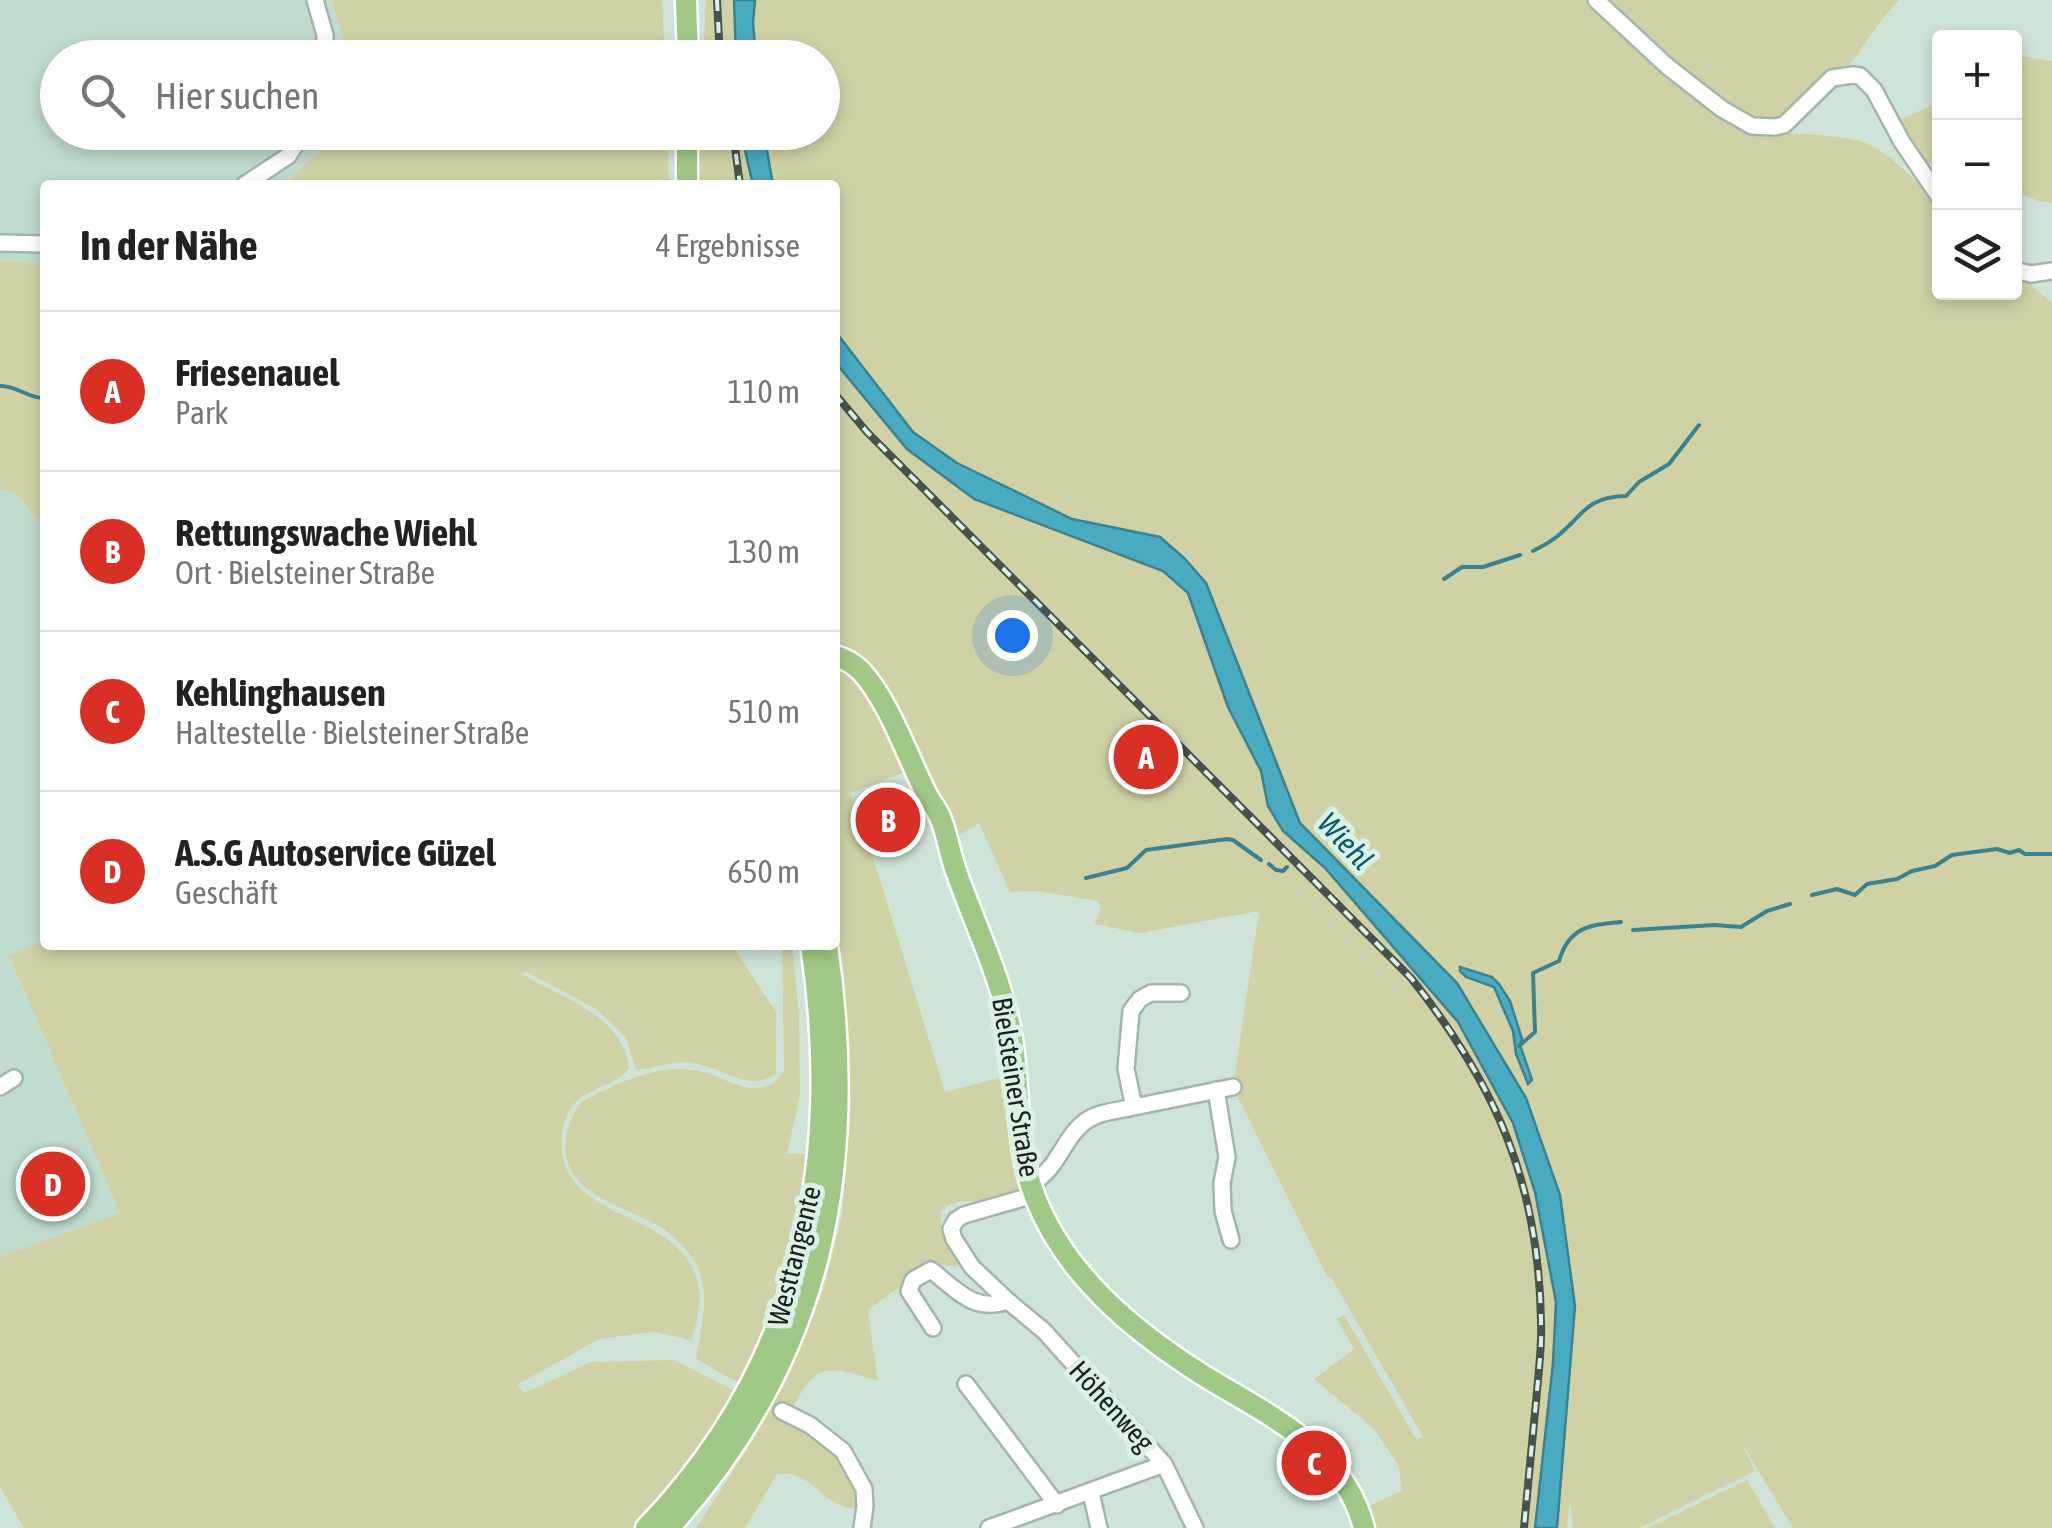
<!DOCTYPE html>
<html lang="de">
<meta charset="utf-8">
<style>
:root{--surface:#fff;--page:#f6f6f6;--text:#222;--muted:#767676;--line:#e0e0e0;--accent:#d93025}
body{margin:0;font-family:"Asap Condensed",sans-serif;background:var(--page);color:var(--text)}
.controls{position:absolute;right:30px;top:30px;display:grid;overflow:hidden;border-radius:10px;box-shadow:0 5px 15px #0003}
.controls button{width:90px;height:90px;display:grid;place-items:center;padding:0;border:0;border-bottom:2px solid var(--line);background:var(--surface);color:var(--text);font:50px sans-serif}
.you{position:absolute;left:1012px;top:635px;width:35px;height:35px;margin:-25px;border:8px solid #fff;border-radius:50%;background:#1a73e8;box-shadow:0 0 0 15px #1a73e833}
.badge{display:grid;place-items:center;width:65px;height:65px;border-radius:50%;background:var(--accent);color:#fff;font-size:32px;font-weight:700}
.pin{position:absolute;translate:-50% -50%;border:5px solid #fff;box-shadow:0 2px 10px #0006}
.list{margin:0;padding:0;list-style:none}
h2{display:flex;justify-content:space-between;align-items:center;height:130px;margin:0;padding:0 40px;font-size:42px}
h2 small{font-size:32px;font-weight:400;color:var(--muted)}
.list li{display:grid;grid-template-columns:65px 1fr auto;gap:30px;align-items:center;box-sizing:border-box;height:160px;padding:0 40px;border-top:2px solid var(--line)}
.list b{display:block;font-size:38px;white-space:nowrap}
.list p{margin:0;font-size:32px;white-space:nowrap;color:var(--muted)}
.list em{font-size:32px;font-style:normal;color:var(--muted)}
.icon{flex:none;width:55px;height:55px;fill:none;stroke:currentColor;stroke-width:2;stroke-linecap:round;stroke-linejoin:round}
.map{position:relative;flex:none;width:2052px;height:1528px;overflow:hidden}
.search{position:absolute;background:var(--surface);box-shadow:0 5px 15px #0003;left:40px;top:40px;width:800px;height:110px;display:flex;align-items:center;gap:25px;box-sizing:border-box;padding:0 35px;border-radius:55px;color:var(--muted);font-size:38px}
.panel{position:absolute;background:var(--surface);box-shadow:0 5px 15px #0003;left:40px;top:180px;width:800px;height:770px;border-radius:10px}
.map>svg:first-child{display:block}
</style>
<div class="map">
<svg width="2052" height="1528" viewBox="0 0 2052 1528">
<rect width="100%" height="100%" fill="#cfe4d9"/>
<path fill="#bfdccc" d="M0,0H332L348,57L58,58V132L331,133L327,143L291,177L289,185H45V264L0,261Z
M0,489L17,494L45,530V940L9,957L120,1213L0,1257Z"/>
<path fill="#d0d2a6" d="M332,0H662L665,57H348Z
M706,0H1899L1882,19L1855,58L1787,133C1813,136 1840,134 1866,143C1885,150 1925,187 1939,203L1940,292H2014L2015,271L2052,303V1528H1793L1741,1442L1755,1471L1640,1528H1573L1570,1502L1567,1528H1372L1369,1506L1402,1491L1399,1466L1374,1429L1314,1379L1354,1349L1337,1319L1344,1315L1416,1439L1423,1437L1331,1277H1327L1233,1087L1259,911L1140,933L1094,924L1101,909L1098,901L1037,891L1010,892L979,823L954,839L877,674L858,653L835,646V185H698L700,133L822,132V58L703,57Z
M2015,55L2052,61V203L2041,202L2015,192Z
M1939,102V166L1898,152L1900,120Z
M331,133H668L669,185H289L291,177L327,144Z
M0,261L45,264V530L17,494L0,489Z
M835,664L854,672L870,694L908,771L850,793L877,870L945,1092L1010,1075L1025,1190C1015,1194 1004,1199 994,1201C974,1204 956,1195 941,1212V1226L967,1266L935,1265L917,1274L868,1310L878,1381C824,1363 815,1363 789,1415L839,1448L856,1486L857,1508C825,1511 813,1469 777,1474L745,1528H696L755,1437L800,1348L825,1285L842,1215L851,1102L841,980L835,937Z
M45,940V945H732L776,1012V1074C747,1095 716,1062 684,1062C669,1062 652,1069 636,1070L626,1037L612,1023L596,1009L527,972L521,973C560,998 623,1014 629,1068C614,1089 580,1088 568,1113C562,1125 561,1138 562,1151C570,1222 677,1211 697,1279C703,1299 697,1320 692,1340L653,1332L599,1339L517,1385L525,1393L590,1362L674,1360L733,1390L738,1395L683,1478L637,1528H24L0,1487V1257L120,1213L9,956Z
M782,945H792L799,1015L800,1095L787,1154H811L787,1280L742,1385L696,1359C701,1327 712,1292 695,1262C686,1247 672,1234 657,1225C621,1204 559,1194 566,1138C568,1127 573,1112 580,1104C587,1097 598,1093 607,1089C638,1074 675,1062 710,1074C726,1079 743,1091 760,1088C772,1086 777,1080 784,1071Z
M1747,1480L1775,1528H1647Z"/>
<path fill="#48abc1" stroke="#3a8290" stroke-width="2.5" d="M734,0H755L753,23L756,57H736Z
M741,133H764L773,185H753Z
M835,331L913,432L957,463L1072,519L1160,537L1184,558L1206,583L1300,823L1457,983L1526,1098L1560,1195L1575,1306L1557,1528H1535L1553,1363L1556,1302L1535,1192L1513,1123L1458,1022L1325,868L1283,831L1268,806L1261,771L1228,707L1188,593L1163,571L974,499L907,449L835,362Z
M1460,967L1492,977L1499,984L1510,1001L1522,1039L1520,1045L1532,1080L1528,1084L1516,1054L1513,1031L1494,987L1466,977L1460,971Z"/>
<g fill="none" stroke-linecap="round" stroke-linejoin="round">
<path stroke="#3a8290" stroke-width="4" d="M0,386C16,385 29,399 45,398
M1533,551C1540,547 1549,543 1555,538C1584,516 1584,497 1626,496L1639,482L1669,464L1699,425
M1444,579L1462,567H1483L1520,555
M1269,864L1276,870L1283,871L1287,867
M1086,878L1127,868L1146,850L1227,839L1233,840L1261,860
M1812,895L1837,889L1855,895L1867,884L1897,879L1912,871L1935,866L1952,855L1997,849L2010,853L2019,850L2025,854H2052
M1633,930L1714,925L1741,927L1767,911L1790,904
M1519,1046L1535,1032L1533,973L1559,961C1569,927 1589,925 1621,922"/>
<defs>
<path id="minor" d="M315,0L325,35V58
M1596,0L1667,66L1722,109L1752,126L1775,127L1784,125L1832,78L1853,75L1860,76L1874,90L1902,142L1940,198
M244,185L288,156L304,132
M0,243L45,244
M2014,270L2031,274L2052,271
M1181,993H1151L1140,999L1131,1011L1126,1069L1134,1107C1122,1110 1107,1111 1095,1116C1066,1128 1062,1163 1037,1180L1034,1195L964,1215L956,1220L951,1229L954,1239L972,1267L1008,1301L1044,1331L1164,1464L1195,1528
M0,1087L14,1078
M1216,1090L1227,1157L1222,1183L1223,1211L1231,1240
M1134,1107L1233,1087
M933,1328L909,1291L913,1280L931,1270C957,1290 973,1313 1008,1301
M966,1384L1057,1505
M782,1411L810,1425L843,1451L864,1489L865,1506L862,1528
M1091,1493L1099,1528
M989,1528L1164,1464"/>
<path id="major" d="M686,0L688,58
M687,185V132
M835,656C846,659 853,663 861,671C888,700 907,755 925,791C929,800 936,808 940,817C947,833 949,851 955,868C972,918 996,966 1008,1018C1022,1077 1013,1140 1035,1197C1065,1274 1131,1329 1198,1372C1264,1414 1343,1445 1364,1528
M646,1528C803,1365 844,1164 811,945
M669,1528C824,1357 859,1168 827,945"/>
</defs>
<use href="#minor" stroke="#a2b6ab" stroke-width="20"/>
<use href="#major" stroke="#fff" stroke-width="25"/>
<use href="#minor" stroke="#fff" stroke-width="15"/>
<use href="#major" stroke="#a0c987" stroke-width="20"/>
<defs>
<path id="rail" d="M717,0L720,58
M733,132L740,185
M835,394L867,432L1411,978C1496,1085 1539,1183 1541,1322C1542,1345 1539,1368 1537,1391C1533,1436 1528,1482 1524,1528"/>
</defs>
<use href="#rail" stroke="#46524c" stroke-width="8"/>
<use href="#rail" stroke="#dcf1e6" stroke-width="4" stroke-dasharray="11" stroke-linecap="butt"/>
</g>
<g text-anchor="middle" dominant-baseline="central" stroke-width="10" stroke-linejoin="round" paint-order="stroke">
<g font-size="28" fill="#19211d" stroke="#dcf1e6">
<text transform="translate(1016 1087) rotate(81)">Bielsteiner Straße</text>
<text transform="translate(794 1256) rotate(-76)">Westtangente</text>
<text transform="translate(1112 1406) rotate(48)">Höhenweg</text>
</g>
<g font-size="30" font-style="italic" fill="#025b6a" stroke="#dcf1e6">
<text transform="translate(1346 841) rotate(47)">Wiehl</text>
</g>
</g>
</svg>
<div class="controls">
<button>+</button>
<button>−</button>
<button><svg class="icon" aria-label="layers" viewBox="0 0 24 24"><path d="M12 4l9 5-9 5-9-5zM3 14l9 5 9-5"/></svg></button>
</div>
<div class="you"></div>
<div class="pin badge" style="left:1146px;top:757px">A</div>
<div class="pin badge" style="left:888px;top:820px">B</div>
<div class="pin badge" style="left:1314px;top:1463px">C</div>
<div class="pin badge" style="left:53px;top:1184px">D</div>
<div class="search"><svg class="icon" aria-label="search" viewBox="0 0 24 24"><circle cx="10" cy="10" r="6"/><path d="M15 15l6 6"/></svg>Hier suchen</div>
<section class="panel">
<h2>In der Nähe<small>4 Ergebnisse</small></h2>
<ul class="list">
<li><span class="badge">A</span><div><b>Friesenauel</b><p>Park</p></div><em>110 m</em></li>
<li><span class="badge">B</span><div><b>Rettungswache Wiehl</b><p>Ort · Bielsteiner Straße</p></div><em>130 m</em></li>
<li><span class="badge">C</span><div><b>Kehlinghausen</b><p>Haltestelle · Bielsteiner Straße</p></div><em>510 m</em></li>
<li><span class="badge">D</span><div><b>A.S.G Autoservice Güzel</b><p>Geschäft</p></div><em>650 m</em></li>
</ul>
</section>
</div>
